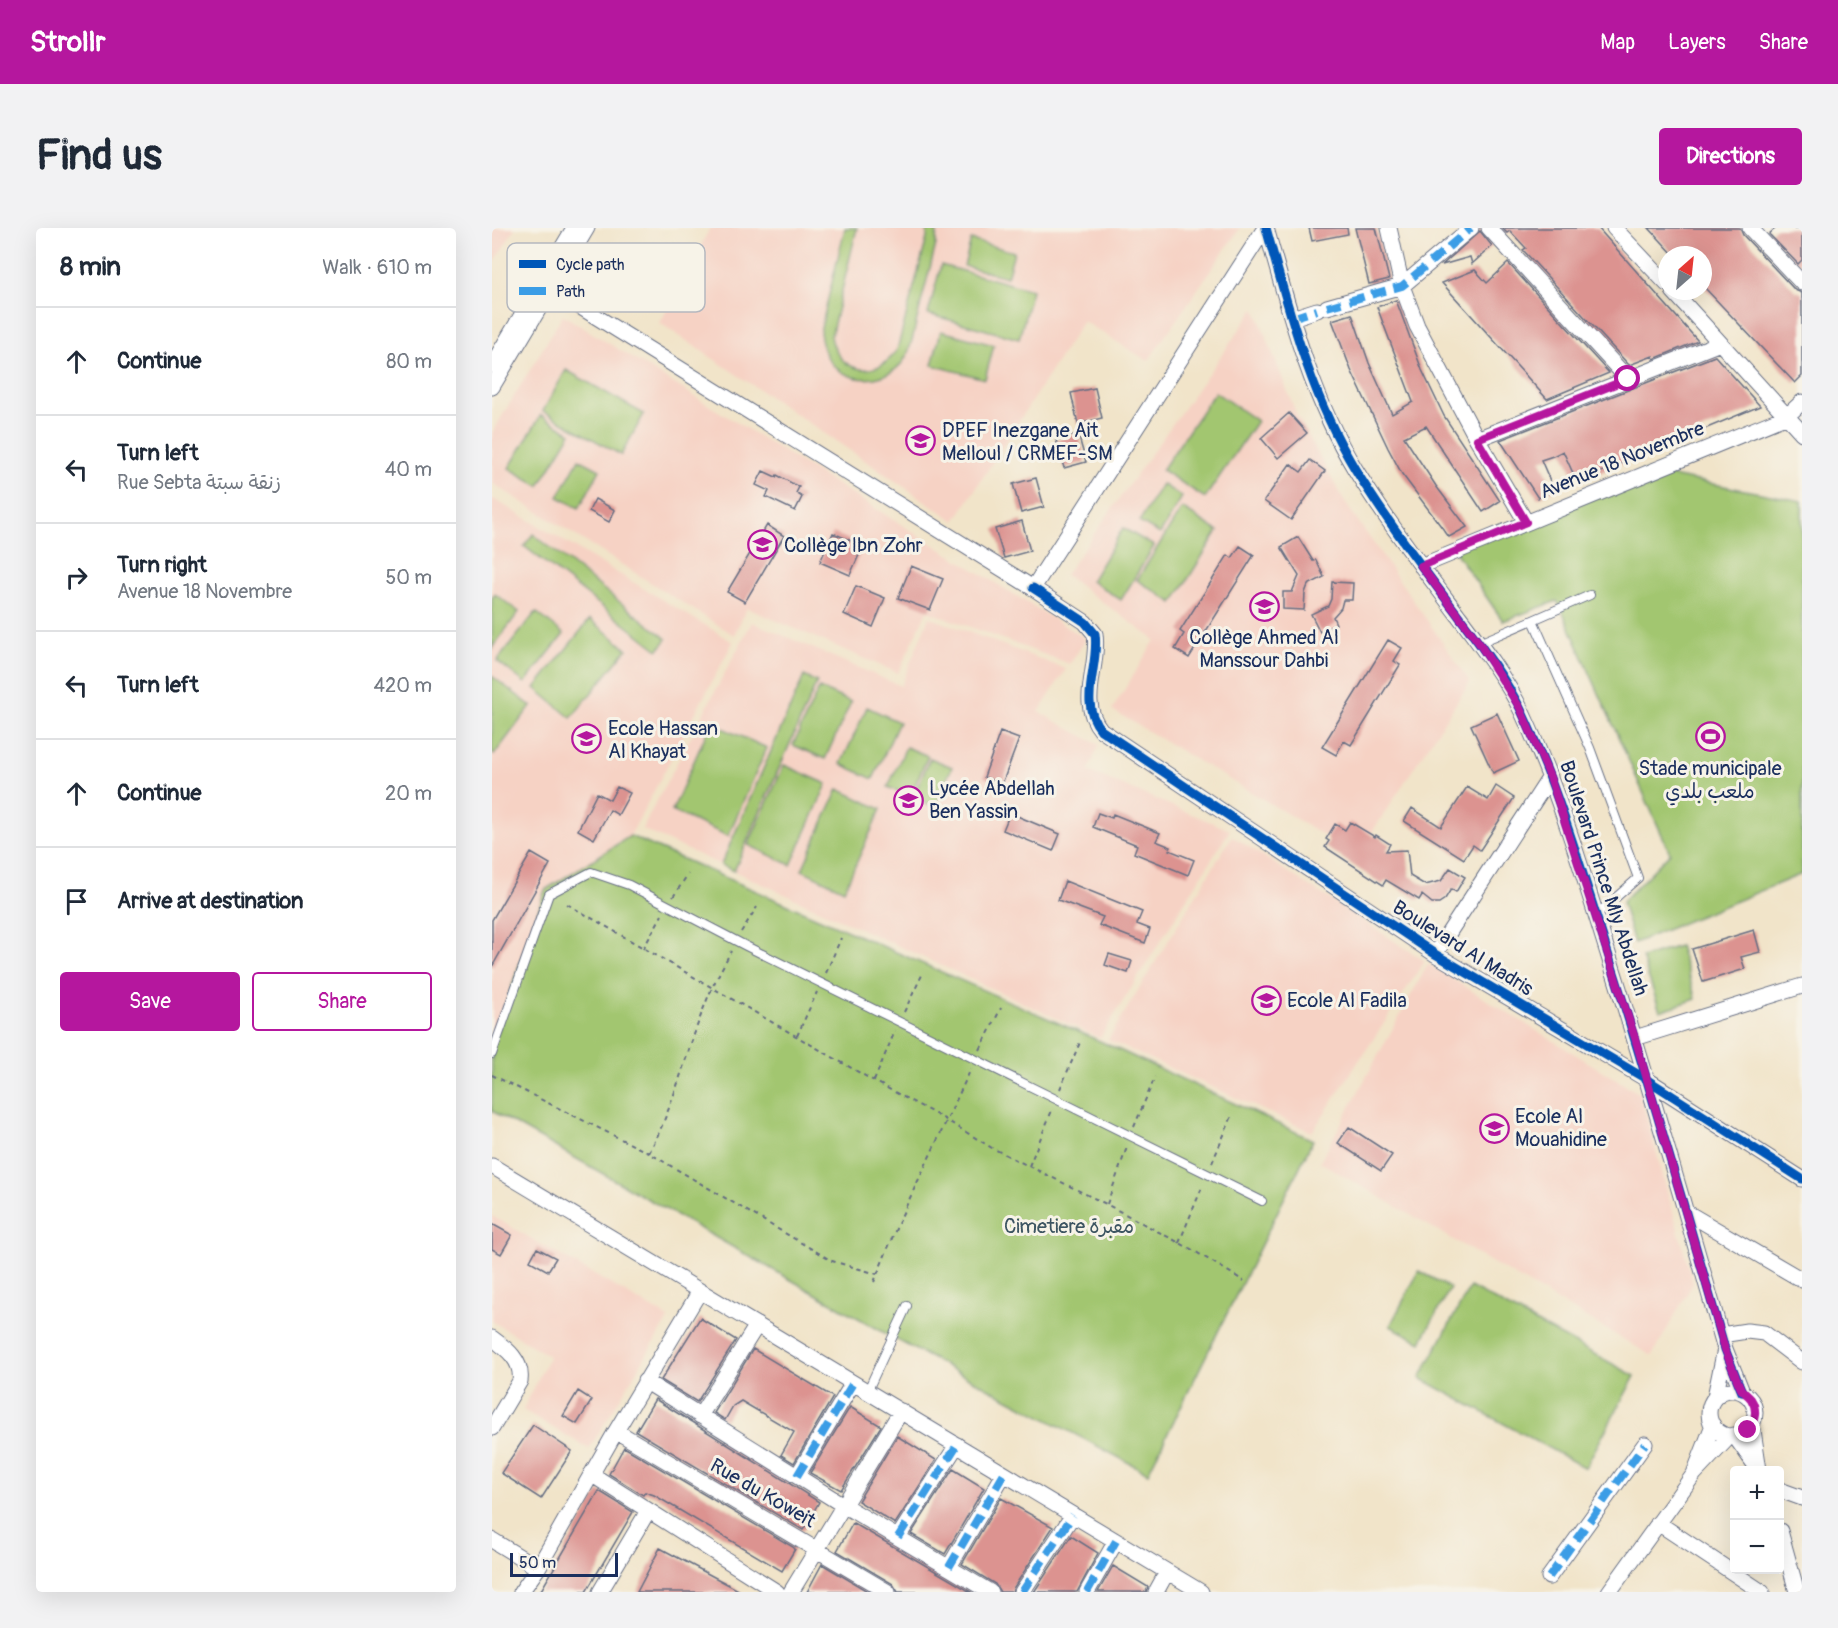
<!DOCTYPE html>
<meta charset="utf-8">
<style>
:root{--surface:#fff;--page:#f2f2f3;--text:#1f2937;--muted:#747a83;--line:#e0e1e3;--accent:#b5179e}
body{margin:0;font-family:Pangolin,"Playpen Sans Arabic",sans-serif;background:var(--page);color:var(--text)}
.controls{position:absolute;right:18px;bottom:18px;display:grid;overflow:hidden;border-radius:6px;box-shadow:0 6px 24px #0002}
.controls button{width:54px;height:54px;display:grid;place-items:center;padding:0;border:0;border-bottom:2px solid var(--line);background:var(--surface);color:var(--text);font:30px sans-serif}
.compass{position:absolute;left:1166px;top:18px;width:54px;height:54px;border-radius:50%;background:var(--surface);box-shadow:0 6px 24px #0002;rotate:27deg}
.scale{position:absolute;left:18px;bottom:15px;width:108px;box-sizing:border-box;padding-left:6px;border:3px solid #1b2f5e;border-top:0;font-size:16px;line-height:21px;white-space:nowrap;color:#1b2f5e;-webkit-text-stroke:4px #f7f3e8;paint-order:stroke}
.stop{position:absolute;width:18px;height:18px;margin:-14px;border:4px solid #b5179e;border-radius:50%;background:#fff}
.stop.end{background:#b5179e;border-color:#fff;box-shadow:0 2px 6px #0008}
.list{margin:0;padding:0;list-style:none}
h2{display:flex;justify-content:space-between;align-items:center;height:78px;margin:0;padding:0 24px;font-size:26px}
h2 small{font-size:20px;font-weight:400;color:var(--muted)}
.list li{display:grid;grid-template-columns:39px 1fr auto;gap:18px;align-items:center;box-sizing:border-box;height:108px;padding:0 24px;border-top:2px solid var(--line)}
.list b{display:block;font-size:22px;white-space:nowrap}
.list p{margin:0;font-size:20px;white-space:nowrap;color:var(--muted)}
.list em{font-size:20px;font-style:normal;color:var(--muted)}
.actions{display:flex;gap:12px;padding:18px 24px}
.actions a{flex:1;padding:14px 0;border:2px solid var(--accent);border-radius:6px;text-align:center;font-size:21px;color:var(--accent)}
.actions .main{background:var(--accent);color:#fff}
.icon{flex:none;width:33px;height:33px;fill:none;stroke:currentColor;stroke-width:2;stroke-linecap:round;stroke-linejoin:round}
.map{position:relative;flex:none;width:1310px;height:1364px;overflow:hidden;border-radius:6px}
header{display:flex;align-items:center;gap:36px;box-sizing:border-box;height:84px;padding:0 30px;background:var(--accent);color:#fff}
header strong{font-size:28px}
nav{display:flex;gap:33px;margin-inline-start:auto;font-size:21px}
.intro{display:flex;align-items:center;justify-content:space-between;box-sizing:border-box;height:144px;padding:0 36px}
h1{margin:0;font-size:42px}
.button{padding:15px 27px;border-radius:6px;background:var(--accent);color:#fff;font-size:21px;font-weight:700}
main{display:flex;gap:36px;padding:0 36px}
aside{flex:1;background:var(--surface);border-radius:6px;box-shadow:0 6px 24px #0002}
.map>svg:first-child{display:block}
</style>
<header>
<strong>Strollr</strong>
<nav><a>Map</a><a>Layers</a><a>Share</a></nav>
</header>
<div class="intro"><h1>Find us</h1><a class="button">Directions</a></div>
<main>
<aside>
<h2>8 min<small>Walk · 610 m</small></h2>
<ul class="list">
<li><svg class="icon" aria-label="ahead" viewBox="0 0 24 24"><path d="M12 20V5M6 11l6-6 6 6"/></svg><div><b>Continue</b></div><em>80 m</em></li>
<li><svg class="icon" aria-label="left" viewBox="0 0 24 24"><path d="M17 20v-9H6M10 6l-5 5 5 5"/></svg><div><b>Turn left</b><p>Rue Sebta زنقة سبتة</p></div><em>40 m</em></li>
<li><svg class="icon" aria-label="right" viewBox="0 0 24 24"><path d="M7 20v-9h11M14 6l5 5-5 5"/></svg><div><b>Turn right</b><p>Avenue 18 Novembre</p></div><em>50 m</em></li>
<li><svg class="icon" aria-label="left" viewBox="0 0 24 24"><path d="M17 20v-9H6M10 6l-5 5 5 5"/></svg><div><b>Turn left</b></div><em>420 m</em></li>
<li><svg class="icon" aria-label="ahead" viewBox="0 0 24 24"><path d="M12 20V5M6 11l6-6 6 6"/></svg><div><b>Continue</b></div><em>20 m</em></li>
<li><svg class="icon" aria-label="arrive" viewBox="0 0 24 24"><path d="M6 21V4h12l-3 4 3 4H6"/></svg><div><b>Arrive at destination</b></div></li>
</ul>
<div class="actions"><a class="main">Save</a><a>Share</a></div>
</aside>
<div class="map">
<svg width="1310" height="1364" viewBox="0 0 1310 1364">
<rect width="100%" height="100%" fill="#f7f3e8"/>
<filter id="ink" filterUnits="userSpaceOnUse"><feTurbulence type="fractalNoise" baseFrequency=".0167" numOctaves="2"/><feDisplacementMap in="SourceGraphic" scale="12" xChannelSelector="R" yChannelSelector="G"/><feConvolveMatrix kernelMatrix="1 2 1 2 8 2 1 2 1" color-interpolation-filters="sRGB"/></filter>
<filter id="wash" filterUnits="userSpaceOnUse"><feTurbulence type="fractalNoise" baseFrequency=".008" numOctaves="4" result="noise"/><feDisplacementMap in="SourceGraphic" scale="24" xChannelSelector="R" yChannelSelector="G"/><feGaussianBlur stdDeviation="1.35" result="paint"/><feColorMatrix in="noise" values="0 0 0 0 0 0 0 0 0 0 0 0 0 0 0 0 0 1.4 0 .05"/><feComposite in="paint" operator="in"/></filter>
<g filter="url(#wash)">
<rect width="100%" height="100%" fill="#f1e4c9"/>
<path fill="#f6d2c4" d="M0,0H23L0,38Z
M218,0H748L656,133L591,93L463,293L168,95Z
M763,80L804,185L852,273L978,454L865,627L620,482L663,412L573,347Z
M71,87L594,411L578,436L435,383L406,445L255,380L242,407L0,255V205Z
M0,270L241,414L138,608L53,662L0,815Z
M437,389L574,441L547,484L607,517L596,543L738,602L608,810L150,601L260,394L409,458Z
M740,608L933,733L820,904L616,812Z
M936,736L1148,866L1201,1055L1160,1128L828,934Z
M0,988L177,1090L97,1221L31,1182L57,1128L0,1093Z"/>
<path fill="#a2c670" stroke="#5e7a67" stroke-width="1.5" d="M353,0H365L339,108C345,145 385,153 405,122L435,10V0H445L444,16C438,41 431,66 425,91C422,103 420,116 415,127C405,148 377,156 356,147C338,140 330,123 328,104Z
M479,12L522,24L515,49L472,38Z
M449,37L540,62L527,111L436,86Z
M449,103L502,117L493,151L440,137Z
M74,142L152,186L129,227L51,183Z
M723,164L765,193L713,270L670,242Z
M49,187L79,205L47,258L17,240Z
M87,231L108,242L87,280L66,269Z
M1153,243L1310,273V646L1142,715L1130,674L1178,625L1069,380L1065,373L1011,393L962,322Z
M670,256L690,269L668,306L647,294Z
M690,280L726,303L681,375L645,352Z
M631,300L662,318L629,372L599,353Z
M41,306L175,411L166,422L32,318Z
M3,366L27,384L0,420V370Z
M44,384L72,406L33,455L5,433Z
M98,391L135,421L79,490L43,460Z
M0,448L39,478L2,527L0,525Z
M312,448L325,454L242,643L229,637Z
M327,460L359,474L333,531L301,517Z
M375,479L407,494L381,551L349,536Z
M219,495L275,520L236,608L180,583Z
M414,519L436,528L418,568L396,559Z
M438,530L460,539L443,579L421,569Z
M292,537L335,556L299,637L256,617Z
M346,561L389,581L352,662L310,642Z
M138,608L610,814L821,912L656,1245L407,1113L0,883V815L53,662Z
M1187,718L1204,771L1168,783L1150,730Z
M927,1043L958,1060L929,1114L898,1098Z
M978,1059L1143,1148L1093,1240L928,1150Z"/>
<g id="blocks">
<path fill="#dc9390" d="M817,0H855L856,6L820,13Z
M863,0H884L897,51L877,56Z
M1010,0H1106L1206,113L1162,131L1161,128L1137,137L1031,22L1034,20L1018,3L1015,5Z
M1157,0H1248L1251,7L1303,62L1310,65V148L1303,155L1211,58V27H1182Z
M1284,0H1310V32L1306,36L1277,6Z
M988,3L1000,18L980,36L978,29L950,37Z
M1016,35L1117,145L1055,171L950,55L983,42L995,55Z
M904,72L930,142L952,188L1008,273L991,284L934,198L912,209L944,258L975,299L957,309L910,246L896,220L859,142L840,92L860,86L877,135L900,186L921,174L885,79Z
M1223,128L1268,178L1085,254L1071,223L1061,228L1049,232L1062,262L1046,270L1008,212Z
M603,160L610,190L586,196L579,165Z
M797,185L815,205L786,230L769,210Z
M586,206L594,234L572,240L564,212Z
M818,232L833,243L799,292L772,273L798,236L809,244Z
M271,243L284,249L285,247L307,259L304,265L310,269L303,283L274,269L277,263L264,257Z
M544,250L552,279L529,285L521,256Z
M103,271L123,282L117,294L97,283Z
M530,293L538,323L512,330L503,301Z
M275,297L292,308L253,374L235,364Z
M341,305L371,318L358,347L328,334Z
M806,309L821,333L824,332L832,349L816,357L813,365L812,382L791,381V364H800L807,348L789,319Z
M748,318L762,327L697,430L683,421L692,406L688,403L736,327L740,330Z
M419,338L451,351L438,382L406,370Z
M840,354L861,355L860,372H851L849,380L841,389L844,396L828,404L819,386L836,378L839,371Z
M364,358L393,370L381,399L352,386Z
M896,412L910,420L902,433L908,437L859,517L852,513L844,527L830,519Z
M1005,485L1027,533L1001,545L979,497Z
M508,504L527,511L510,556L492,549Z
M1004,558L1022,570L988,622L981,617L972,631L912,593L920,580L949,599L975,559L996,572Z
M125,559L138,565L126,587L118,582L102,611L86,602L105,565L118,572Z
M518,585L568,606L561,623L511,602Z
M606,585L620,590L621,586L668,605L664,613L679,619L677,622L702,632L696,647L642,625L645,617L601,599Z
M858,594L883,609L884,607L898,616L894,623L915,622L918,648L933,657L949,653L958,640L973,649L964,664L959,661L953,671L947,675H940L930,667L927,672L894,652L891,657L833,619L837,613L834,611L843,596L853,602Z
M39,625L58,636L0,739V692Z
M573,653L650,684L645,696L658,701L653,715L607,697L611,689L566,672Z
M1262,702L1268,724L1249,729L1253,741L1211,754L1200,721Z
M617,726L640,733L636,745L613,737Z
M857,899L900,927L889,943L846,915Z
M0,996L20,1007L9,1026L0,1021Z
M45,1020L64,1030L56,1043L38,1033Z
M208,1090L244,1112L205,1174L169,1152Z
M261,1121L341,1169L302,1235L289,1227L302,1204L249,1173L241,1178L233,1192L222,1185Z
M86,1163L100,1172L85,1196L71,1188Z
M163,1171L327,1274L311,1302L144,1203Z
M358,1179L389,1198L349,1262L318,1245Z
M41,1197L80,1223L49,1271L9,1245Z
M405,1208L444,1232L403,1296L366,1273Z
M132,1219L301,1319L303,1321L290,1343L162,1267L153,1264L151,1267L117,1246Z
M461,1241L492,1260L453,1326L419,1306Z
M107,1263L141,1284L94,1364H48Z
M509,1270L561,1299L522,1359L520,1364H508L503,1356L470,1336Z
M361,1295L479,1364H406L401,1356L345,1323Z
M579,1308L606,1325L585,1364H542Z
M168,1320L250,1364H145Z
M330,1336L377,1364H315Z
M621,1338L656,1359L654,1364H606Z"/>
</g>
</g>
<g filter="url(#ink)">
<use href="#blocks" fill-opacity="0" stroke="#666e83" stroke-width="1.5"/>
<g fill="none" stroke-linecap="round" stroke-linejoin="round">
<defs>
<path id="lane" d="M1041,392L1098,367
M987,415L1041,392L1098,520L1146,650L1104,687
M0,826L57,666L99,644L137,657L254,718L770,973
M375,1164L415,1078"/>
<path id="street" d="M774,0C797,82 818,167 863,241C894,292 930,339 966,387C987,415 1015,452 1030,484C1067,563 1092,649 1118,732C1159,861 1196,991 1233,1121L1250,1164
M897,0L910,58L925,98L985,211L1034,294
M997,0L1136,151
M1122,0L1175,56
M1258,0L1310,55
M58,60L541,360L773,0
M1181,63L1310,205
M835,79L910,58L979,0
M800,90L825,82
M0,137L82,0
M0,159L95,0
M985,211L1228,115
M929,338L1295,188L1310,174
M541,360L593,394L603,406C608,438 585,474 609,502L943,726L1154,851L1310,951
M943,726L1058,549
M1143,810L1310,758
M0,938L709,1364
M1194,984L1310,1052
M1229,1107L1255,1103L1272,1105L1310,1134
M0,1110C15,1121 31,1133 28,1153L0,1200
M153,1153L351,1277L498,1364
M1217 1185a23 23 0 1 1 46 0a23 23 0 1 1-46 0Z
M1223,1169L1233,1121
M208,1188L265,1097
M1260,1196L1267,1242
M124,1203L396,1364
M1242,1207L1266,1241
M1203,1243L1221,1197
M99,1246L285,1364
M305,1248L361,1155
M1288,1262L1310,1270
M1166,1295L1270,1364
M1288,1303L1305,1364
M406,1309L465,1217
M0,1312L46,1340
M457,1339L512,1246
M1057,1349L1153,1216
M29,1364L46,1340L124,1203L208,1063
M108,1364L156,1283
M299,1364L409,1183
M530,1364L581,1287
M595,1364L624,1313
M664,1364L675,1344
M1117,1364L1202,1246L1238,1208"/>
</defs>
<use href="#lane" stroke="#666e83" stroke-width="10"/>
<use href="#street" stroke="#666e83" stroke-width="17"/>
<path stroke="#666e83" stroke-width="2" stroke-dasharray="4.5 4.5" stroke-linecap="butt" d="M181,669L196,646
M75,676L382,853L456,893L500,920L614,976L699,1021L752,1053
M249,704L265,679
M151,721L170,687
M334,745L349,710
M412,784L431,745
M305,808L325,764
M488,822L509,780
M0,847L157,925L340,1033L385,1046
M382,853L403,803
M568,861L589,812
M642,899L663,849
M157,925C185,872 196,814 220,760C226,747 233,735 239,723
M720,935L740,888
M537,938L561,880
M615,976L635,919
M687,1015L711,957
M382,1054L408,991L479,841"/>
<use href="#lane" stroke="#fff" stroke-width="8"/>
<use href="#street" stroke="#fff" stroke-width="15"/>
<path stroke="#3b9de6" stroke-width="8" stroke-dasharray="15 8" stroke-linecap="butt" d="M835,79L910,58L979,0
M800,90L825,82
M305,1248L361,1155
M406,1309L465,1217
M457,1339L512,1246
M1057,1349L1153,1216
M530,1364L581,1287
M595,1364L624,1313"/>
<defs>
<path id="cycleway" d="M774,0C797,82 818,167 863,241C894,292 930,339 966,387C987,415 1015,452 1030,484C1067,563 1092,649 1118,732C1159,861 1196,991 1233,1121L1250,1164
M541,360L593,394L603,406C608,438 585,474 609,502L943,726L1154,851L1310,951"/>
</defs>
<use href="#cycleway" stroke="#f7f3e8" stroke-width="13"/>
<use href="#cycleway" stroke="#0057b8" stroke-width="9"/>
</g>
</g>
<g fill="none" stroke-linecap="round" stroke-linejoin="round" filter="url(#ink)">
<path stroke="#b5179e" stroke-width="8" d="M1136,151L985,211L1034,294L929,338L987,415L1028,480L1058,549L1143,810L1233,1121C1238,1134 1243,1148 1249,1161C1252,1165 1256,1167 1259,1171C1266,1182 1263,1193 1256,1202"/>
</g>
<defs>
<symbol id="school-ring" viewBox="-11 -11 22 22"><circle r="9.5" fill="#f7f3e8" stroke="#b5179e" stroke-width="1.5"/><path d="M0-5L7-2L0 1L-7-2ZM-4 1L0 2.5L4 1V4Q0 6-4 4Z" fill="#b5179e"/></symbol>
<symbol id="stadium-ring" viewBox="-11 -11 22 22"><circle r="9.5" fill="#f7f3e8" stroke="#b5179e" stroke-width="1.5"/><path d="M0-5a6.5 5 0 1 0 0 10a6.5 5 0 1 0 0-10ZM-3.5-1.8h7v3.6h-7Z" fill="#b5179e"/></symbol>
</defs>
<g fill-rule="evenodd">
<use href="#school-ring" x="412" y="196" width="33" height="33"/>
<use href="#school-ring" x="254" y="300" width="33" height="33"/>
<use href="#school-ring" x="756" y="362" width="33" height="33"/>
<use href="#stadium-ring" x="1202" y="492" width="33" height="33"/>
<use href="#school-ring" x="78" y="494" width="33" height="33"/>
<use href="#school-ring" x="400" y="556" width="33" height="33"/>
<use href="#school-ring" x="758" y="756" width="33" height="33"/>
<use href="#school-ring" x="986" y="884" width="33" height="33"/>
</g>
<g text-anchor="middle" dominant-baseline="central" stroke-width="6" stroke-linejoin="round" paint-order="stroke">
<g font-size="20" fill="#1b2f5e" stroke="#f7f3e8" text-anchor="start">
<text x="450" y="202">DPEF Inezgane Ait<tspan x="450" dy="23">Melloul / CRMEF-SM</tspan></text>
<text x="292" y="317">Collège Ibn Zohr</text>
<text x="772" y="409" text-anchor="middle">Collège Ahmed Al<tspan x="772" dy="23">Manssour Dahbi</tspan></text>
<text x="116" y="500">Ecole Hassan<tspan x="116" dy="23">Al Khayat</tspan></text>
<text x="1218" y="540" text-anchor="middle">Stade municipale<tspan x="1218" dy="23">ملعب بلدي</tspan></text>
<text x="437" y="560">Lycée Abdellah<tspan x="437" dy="23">Ben Yassin</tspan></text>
<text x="795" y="772">Ecole Al Fadila</text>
<text x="1023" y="888">Ecole Al<tspan x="1023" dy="23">Mouahidine</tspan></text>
</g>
<g font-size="20" fill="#1b2f5e" stroke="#f7f3e8">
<text transform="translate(1130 232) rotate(-22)">Avenue 18 Novembre</text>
<text transform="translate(1112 650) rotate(72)">Boulevard Prince Mly Abdellah</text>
<text transform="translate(971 720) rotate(32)">Boulevard Al Madris</text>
<text transform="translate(271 1265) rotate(30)">Rue du Koweit</text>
</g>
<g font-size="20" fill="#3d5562" stroke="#f7f3e8">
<text x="577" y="998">Cimetiere مقبرة</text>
</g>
</g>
<rect x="15" y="15" width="198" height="69" rx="9" fill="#f7f3e8" stroke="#b5b8bf" stroke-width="1.5"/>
<rect x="27" y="32" width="27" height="8" fill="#0057b8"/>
<rect x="27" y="59" width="27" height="8" fill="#3b9de6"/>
<g font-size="16" fill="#1b2f5e">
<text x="64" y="42">Cycle path</text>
<text x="64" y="69">Path</text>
</g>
</svg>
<div class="controls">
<button>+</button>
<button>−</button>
</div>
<svg class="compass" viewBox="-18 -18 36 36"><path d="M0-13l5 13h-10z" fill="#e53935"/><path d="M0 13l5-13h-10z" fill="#747a83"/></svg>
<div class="scale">50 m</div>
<div class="stop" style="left:1136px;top:151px"></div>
<div class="stop end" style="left:1256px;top:1202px"></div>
</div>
</main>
